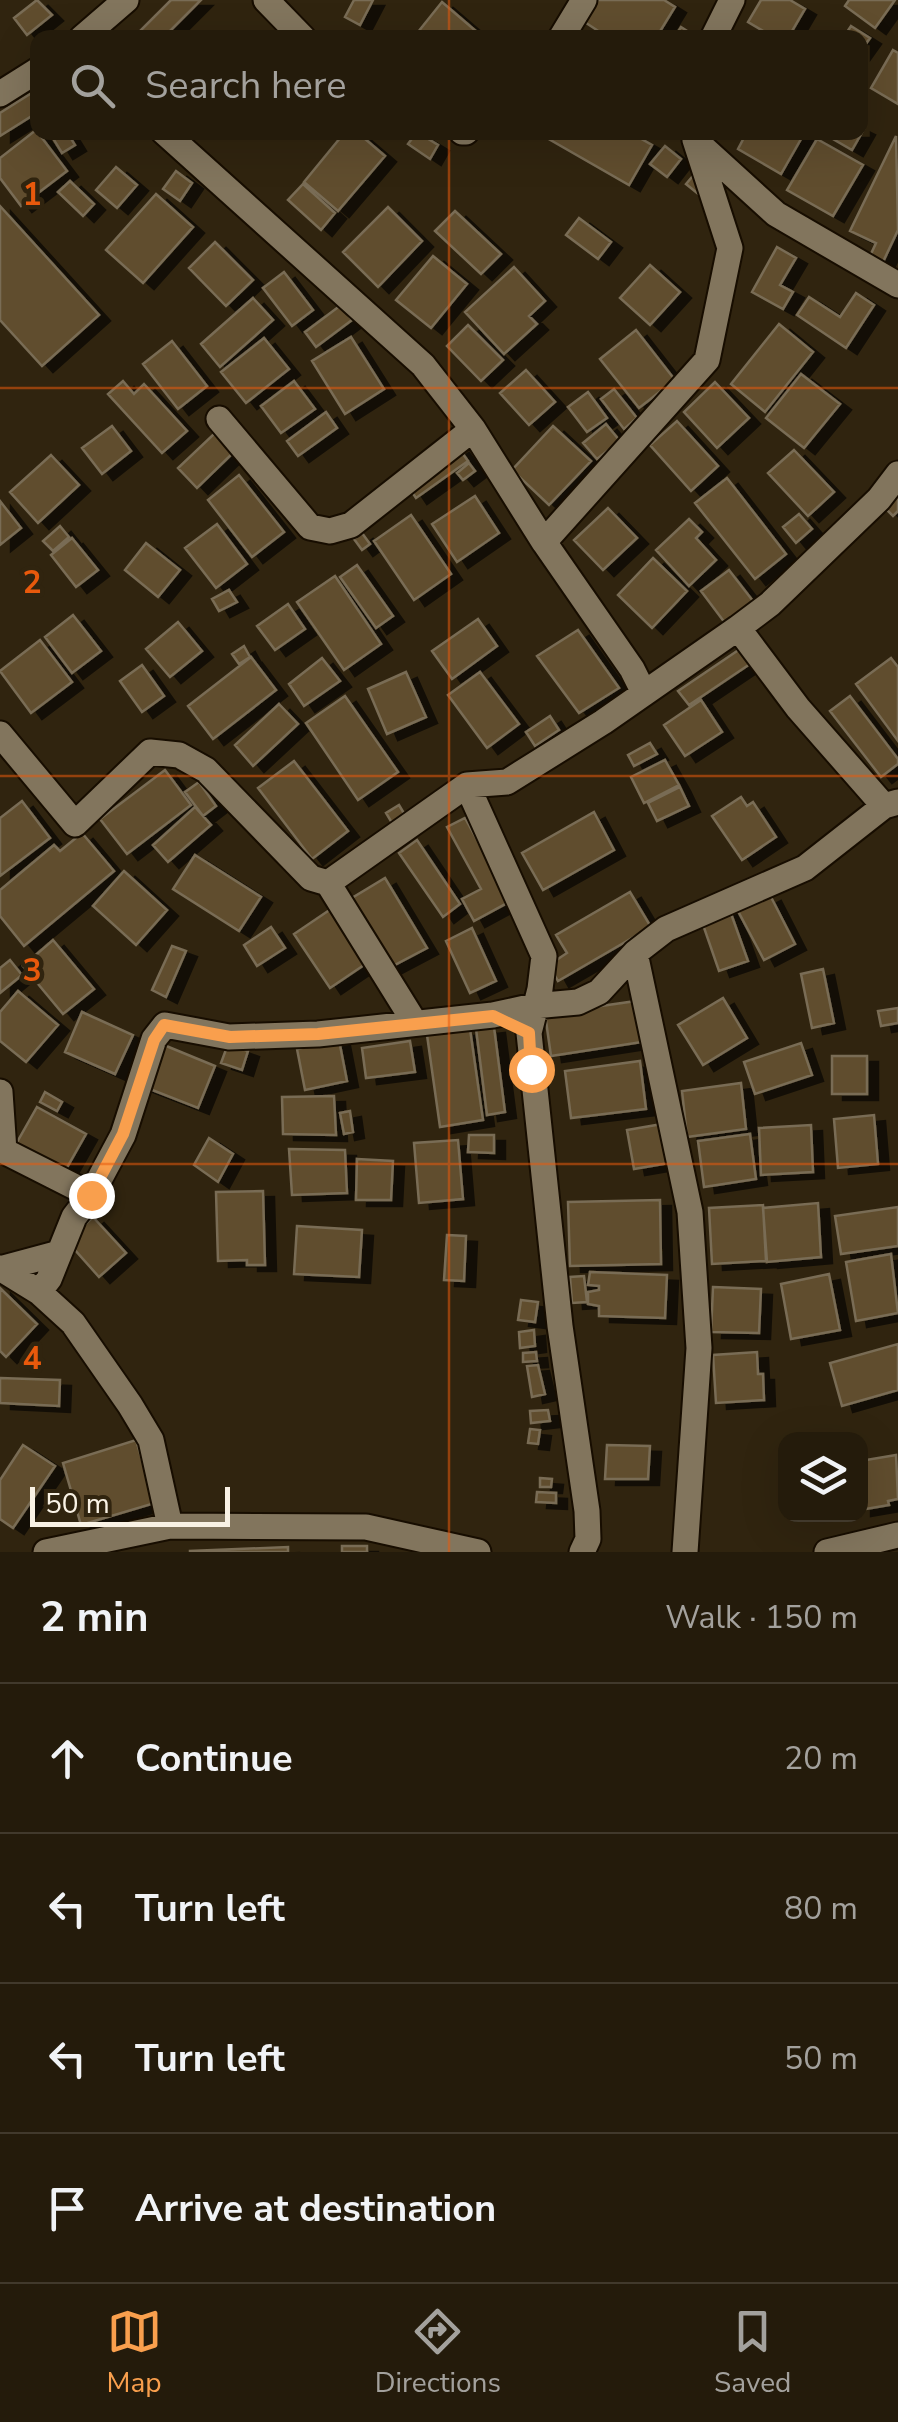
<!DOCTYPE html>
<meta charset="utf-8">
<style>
:root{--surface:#241b0b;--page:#2c2414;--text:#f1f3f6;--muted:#a3a19d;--line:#41392c;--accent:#f99f4d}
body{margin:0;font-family:"Nunito Sans",sans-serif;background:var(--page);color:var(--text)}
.controls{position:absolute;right:30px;bottom:30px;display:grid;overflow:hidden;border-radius:20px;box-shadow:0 10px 40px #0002}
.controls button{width:90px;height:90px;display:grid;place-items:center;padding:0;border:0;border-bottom:2px solid var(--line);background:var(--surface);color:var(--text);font:50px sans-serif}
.scale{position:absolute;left:30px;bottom:25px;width:200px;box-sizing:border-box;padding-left:10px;border:5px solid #f9f2e5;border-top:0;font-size:28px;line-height:35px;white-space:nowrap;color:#f9f2e5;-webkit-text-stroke:8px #30240f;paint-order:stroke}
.stop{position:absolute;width:30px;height:30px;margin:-22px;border:8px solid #f99f4d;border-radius:50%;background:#fff}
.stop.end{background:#f99f4d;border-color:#fff;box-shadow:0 2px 10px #0008}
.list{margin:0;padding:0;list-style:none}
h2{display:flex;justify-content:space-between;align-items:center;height:130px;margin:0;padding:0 40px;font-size:42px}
h2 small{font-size:32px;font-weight:400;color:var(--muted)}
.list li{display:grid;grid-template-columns:65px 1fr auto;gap:30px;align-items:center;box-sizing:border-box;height:150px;padding:0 40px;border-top:2px solid var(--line)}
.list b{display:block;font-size:38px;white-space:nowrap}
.list em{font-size:32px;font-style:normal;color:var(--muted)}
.icon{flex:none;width:55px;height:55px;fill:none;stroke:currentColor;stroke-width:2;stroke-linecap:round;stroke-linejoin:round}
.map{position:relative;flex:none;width:898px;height:1552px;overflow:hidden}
.search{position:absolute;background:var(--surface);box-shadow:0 10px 40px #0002;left:30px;right:30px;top:30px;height:110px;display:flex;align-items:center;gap:25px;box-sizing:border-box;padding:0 35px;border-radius:20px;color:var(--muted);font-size:38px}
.sheet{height:730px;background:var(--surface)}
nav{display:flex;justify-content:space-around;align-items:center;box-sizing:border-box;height:140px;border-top:2px solid var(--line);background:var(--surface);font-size:28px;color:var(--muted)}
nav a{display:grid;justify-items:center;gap:5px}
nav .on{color:var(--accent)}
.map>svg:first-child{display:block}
</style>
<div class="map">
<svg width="898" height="1552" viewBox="0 0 898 1552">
<defs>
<filter id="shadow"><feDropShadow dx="11" dy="6" stdDeviation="0" flood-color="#0009"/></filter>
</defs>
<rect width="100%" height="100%" fill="#30240f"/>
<path fill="#604e2e" stroke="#796c55" stroke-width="2.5" filter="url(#shadow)" d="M37,0L52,15L27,35L14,18Z
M171,0H201L163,38H133Z
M354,0H373L360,25L345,17Z
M593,0H664L675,7L656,38H609L580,19Z
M761,0H790L805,9L788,38H775L748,22Z
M849,0H895L875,28L845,6Z
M442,2L484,38L414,37Z
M851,26L870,38L860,52V38H843Z
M681,27L692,34L689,38H674Z
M893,50L898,53V104L871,88Z
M38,89V112L0,136V113Z
M860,127L864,129L852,150L833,139L837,132H860Z
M36,130L67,171L21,206L0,178V158Z
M49,132H67L75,145L62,153Z
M345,132H357L385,156L338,211L304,182Z
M417,132L438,145L430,159L408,144Z
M550,132H629L652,145L629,185L547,138Z
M747,132H805L781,174L738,149Z
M896,136L898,230L883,262L870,256L876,243L850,231Z
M817,139L863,165L833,216L787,190Z
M665,146L681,159L667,177L650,164Z
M703,164L702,197L686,184Z
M116,167L137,185L117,208L96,190Z
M176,171L192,183L180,201L163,189Z
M70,181L94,204L83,216L58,192Z
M303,184L335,213L321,230L288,200Z
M156,194L193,227L143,283L106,250Z
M0,206L99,315L42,366L0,320Z
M388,207L422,241L378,287L343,252Z
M455,211L501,254L481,274L435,231Z
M579,218L611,242L598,259L566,235Z
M215,242L253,280L226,306L189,268Z
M777,247L796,258L780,285L793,292L783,309L752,292Z
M433,256L467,284L431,328L396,300Z
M650,265L680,292L650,325L620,298Z
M514,267L545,301L529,316L537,324L504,354L465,312Z
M284,272L313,310L292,326L263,288Z
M856,293L874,305L846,348L797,315L809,297L840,317Z
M253,298L273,320L220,367L201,344Z
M341,305L352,320L316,347L305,332Z
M779,324L813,352L765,412L731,384Z
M468,325L503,360L481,381L447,346Z
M636,330L675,380L639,408L600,359Z
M351,337L384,389L345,414L312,361Z
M264,338L289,369L246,403L221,372Z
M172,341L207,386L178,409L143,364Z
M526,370L555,402L529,425L500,393Z
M801,374L840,404L804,448L766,418Z
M123,381L134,394L144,384L187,431L162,453L108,394Z
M294,381L315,409L281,433L261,406Z
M715,382L749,418L717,448L684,412Z
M614,389L637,418L624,429L601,399Z
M588,392L607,418L587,432L568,407Z
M326,412L337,428L298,456L287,441Z
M677,421L718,466L691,491L650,445Z
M606,424L620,441L597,459L583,443Z
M112,426L131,451L102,474L82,448Z
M553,426L591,461L549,505L512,470Z
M215,433L233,453L197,488L178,468Z
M458,447L468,461L416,498L406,483Z
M794,450L834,492L808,516L768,473Z
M51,455L79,485L38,523L10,492Z
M469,463L475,471L463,480L457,473Z
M239,475L284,532L252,557L208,500Z
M727,478L786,554L755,579L695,503Z
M898,483V511L893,516L879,502Z
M475,496L499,533L457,562L432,524Z
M0,501L21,528L0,545Z
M608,508L637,538L603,570L574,540Z
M799,514L812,529L796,543L783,527Z
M411,515L451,574L414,600L374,541Z
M689,519L702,532L696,538L716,560L689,586L656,550Z
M217,524L247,564L216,588L185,548Z
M60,526L69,537L53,551L43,541Z
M362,533L370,544L362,550L354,539Z
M72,538L98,570L76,587L51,555Z
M146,543L180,570L158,597L125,570Z
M653,558L687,591L652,628L618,595Z
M357,565L393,616L376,628L340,577Z
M729,570L753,601L725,623L701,591Z
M335,576L381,644L344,670L297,602Z
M229,590L237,602L219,611L212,599Z
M288,604L305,629L275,650L257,626Z
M73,615L101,651L72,673L45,637Z
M478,619L497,646L452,679L432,651Z
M178,622L202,651L170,677L146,649Z
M578,630L619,688L579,713L537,656Z
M40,640L72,682L31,713L0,671Z
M244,646L250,657L239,664L232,654Z
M743,647L753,662L689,705L678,691Z
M251,657L276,690L213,739L188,706Z
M322,658L340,681L304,706L289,684Z
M891,658L898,667V741L856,684Z
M142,665L164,696L142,712L120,681Z
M406,672L426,717L387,734L368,689Z
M480,672L519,724L487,748L448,695Z
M345,696L398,772L358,800L306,723Z
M850,696L898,759V764L881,777L830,711Z
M701,700L722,732L685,756L664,725Z
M279,704L298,724L253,766L235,745Z
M550,716L559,730L535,746L526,732Z
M650,743L657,754L634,766L628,755Z
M665,760L679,785L644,803L631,777Z
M294,761L348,831L312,859L258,788Z
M165,770L191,805L127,854L100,819Z
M199,782L216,806L203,816L185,792Z
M680,787L689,806L657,821L648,803Z
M741,797L747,806L753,802L776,837L742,860L712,816Z
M22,801L50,838L0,876V818Z
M399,805L408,820L395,828L386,813Z
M195,807L211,825L168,862L153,845Z
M594,812L614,850L543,890L522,853Z
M465,818L511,901L474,921L462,899L481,889L447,827Z
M82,833L114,871L24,946L0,916V890L54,845L60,851Z
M417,840L460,904L443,917L399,853Z
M195,855L261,897L239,931L173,889Z
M124,871L167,910L136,945L93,906Z
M385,878L427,948L387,969L347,901Z
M630,892L651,927L558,981L549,965L567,953L556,935Z
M770,895L795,944L764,960L738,911Z
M334,907L370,961L330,988L294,934Z
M729,908L748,961L719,971L701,919Z
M271,927L285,948L257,966L244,945Z
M472,928L496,981L470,993L446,941Z
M53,940L94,989L63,1014L23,966Z
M172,946L186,951L166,997L152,990Z
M10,960L22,975L0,993V968Z
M823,969L834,1023L812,1028L801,974Z
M18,991L58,1025L26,1062L0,1041V1012Z
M723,998L747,1038L703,1065L678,1025Z
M636,1001L642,1042L551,1056L545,1014Z
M898,1008V1023L881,1026L878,1011Z
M82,1012L133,1035L115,1074L65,1052Z
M494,1027L505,1112L487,1115L476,1029Z
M470,1029L483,1120L440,1127L427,1035Z
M339,1040L347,1081L305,1090L297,1049Z
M410,1041L415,1072L366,1078L362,1048Z
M159,1043L215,1066L198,1108L142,1086Z
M801,1043L812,1075L755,1094L744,1062Z
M228,1044L248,1051L242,1070L221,1063Z
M832,1056H867V1094H832Z
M640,1061L646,1109L571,1118L565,1071Z
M741,1083L746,1129L687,1137L682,1091Z
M45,1092L62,1102L57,1111L40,1102Z
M334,1096L336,1135L283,1134L282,1097Z
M37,1107L86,1134L65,1171L16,1144Z
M350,1111L353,1132L344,1134L340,1113Z
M874,1115L878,1164L838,1168L834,1119Z
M662,1124L669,1163L634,1169L627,1130Z
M811,1125L813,1172L761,1175L759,1128Z
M750,1134L756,1179L704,1187L698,1141Z
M469,1135H494V1153L468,1152Z
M209,1138L233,1154L218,1182L194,1165Z
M458,1140L463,1199L419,1203L414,1143Z
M289,1149L345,1150L347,1193L292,1195Z
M357,1159L393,1161L391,1200H356Z
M263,1191L265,1265H247V1260L218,1261L216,1192Z
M660,1200L661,1264L570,1266L568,1202Z
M818,1203L821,1257L767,1262L763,1208Z
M763,1205L766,1261L712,1264L709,1208Z
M898,1207V1246L841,1254L835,1216Z
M93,1217L126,1253L99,1277L67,1241Z
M297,1226L362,1230L359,1277L294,1274Z
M447,1235L466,1236L464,1281L444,1280Z
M891,1254L898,1313L856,1321L846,1262Z
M590,1272L667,1275L665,1318L599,1316V1306L588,1304V1292L599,1290V1286L588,1285Z
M829,1274L840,1330L791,1339L781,1284Z
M584,1276L587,1302L572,1303L570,1277Z
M713,1287L761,1289L759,1333L711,1332Z
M0,1288L37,1324L6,1357L0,1351Z
M521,1300L538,1302L535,1322L518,1320Z
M534,1330L535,1346L520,1348L519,1332Z
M898,1344V1390L842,1406L830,1363Z
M536,1352L537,1361L523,1362V1353Z
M757,1352L758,1374H763L764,1400L716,1403L713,1355Z
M538,1365L545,1394L532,1397L527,1366Z
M0,1378L60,1380L59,1406L0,1403Z
M548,1410L550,1421L531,1423L530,1411Z
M530,1429L540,1430L538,1444L528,1443Z
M136,1440L155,1503L81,1525L63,1463Z
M23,1445L55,1466L13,1528L0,1519V1480Z
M607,1445L650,1446L648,1479H605Z
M896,1455L898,1499L888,1501L889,1505L860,1510V1461Z
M540,1478L552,1479L551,1487H540Z
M537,1492L556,1493V1503L536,1502Z
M342,1546H367V1552H342Z
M288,1547V1552H190V1551Z"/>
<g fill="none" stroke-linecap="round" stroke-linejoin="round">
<defs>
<path id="minor" d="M266,0L303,38
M82,38L126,0
M561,38L584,0
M713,38L732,0
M0,94L38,70
M164,132L423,365L473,429L544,542L632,669L644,693
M462,132H466
M699,144L776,214L898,285
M219,419L310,527L330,531L351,525L473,429
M544,542L707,360L730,248L695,140
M738,628L798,708L884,806
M0,734L75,824L150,752L179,755L206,770L311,878L328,883L415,1023
M467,785L544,956L540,989L529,1033L560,1326L587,1511L588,1539L582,1552
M328,883L467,785L507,782L603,722L738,628L770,604L879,499L898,474
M635,953L690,1212L699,1348L685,1552
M0,1092L4,1151L91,1195
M0,1268L39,1292L73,1323L130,1405L151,1440L170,1526
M0,1269L59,1253
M39,1292L49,1279L74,1217L91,1195L123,1135L154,1039L165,1025L229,1037L318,1034L493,1015L534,1006L578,1002L599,992L635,953L666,929L805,868L884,806L898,802
M46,1552L170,1526L366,1527L478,1552
M827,1552L898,1535"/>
</defs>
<use href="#minor" stroke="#170d00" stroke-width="29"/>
<use href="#minor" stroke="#82755d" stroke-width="25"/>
</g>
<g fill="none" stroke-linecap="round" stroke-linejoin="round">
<path stroke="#f99f4d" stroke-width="12" d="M91,1195L123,1134L154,1040L164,1025L230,1037L318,1034L493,1016L529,1033L531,1069"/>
</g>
<path fill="none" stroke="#e8590c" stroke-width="2.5" stroke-opacity="0.55" d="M449,0V38M449,132V1552M0,388H898M0,776H898M0,1164H898"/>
<g font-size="32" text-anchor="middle" font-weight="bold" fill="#e8590c" stroke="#30240f" stroke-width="9" stroke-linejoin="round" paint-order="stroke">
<text x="32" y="205">1</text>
<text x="32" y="593">2</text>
<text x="32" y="981">3</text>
<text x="32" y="1369">4</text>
</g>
</svg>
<div class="controls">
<button><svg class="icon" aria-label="layers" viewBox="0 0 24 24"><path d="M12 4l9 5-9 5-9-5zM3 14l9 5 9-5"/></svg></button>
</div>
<div class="scale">50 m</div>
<div class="stop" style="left:531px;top:1069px"></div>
<div class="stop end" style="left:91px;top:1195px"></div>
<div class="search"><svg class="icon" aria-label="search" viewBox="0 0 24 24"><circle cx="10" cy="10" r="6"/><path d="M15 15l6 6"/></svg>Search here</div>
</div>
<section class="sheet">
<h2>2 min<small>Walk · 150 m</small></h2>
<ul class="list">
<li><svg class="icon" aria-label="ahead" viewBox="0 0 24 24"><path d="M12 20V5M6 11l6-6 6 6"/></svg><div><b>Continue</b></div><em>20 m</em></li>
<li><svg class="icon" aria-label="left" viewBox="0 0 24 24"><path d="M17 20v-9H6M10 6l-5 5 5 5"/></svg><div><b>Turn left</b></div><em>80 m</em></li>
<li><svg class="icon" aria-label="left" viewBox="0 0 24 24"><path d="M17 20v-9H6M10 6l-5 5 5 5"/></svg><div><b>Turn left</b></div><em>50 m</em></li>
<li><svg class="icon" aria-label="arrive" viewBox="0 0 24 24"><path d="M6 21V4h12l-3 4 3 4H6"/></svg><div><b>Arrive at destination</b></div></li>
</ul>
</section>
<nav>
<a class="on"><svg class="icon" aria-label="map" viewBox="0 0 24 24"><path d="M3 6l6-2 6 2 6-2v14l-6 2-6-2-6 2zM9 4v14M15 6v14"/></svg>Map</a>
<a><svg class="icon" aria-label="directions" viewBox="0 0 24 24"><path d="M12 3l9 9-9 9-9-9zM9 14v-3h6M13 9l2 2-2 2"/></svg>Directions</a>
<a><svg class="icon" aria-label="saved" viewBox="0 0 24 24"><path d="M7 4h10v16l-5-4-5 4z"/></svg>Saved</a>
</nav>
